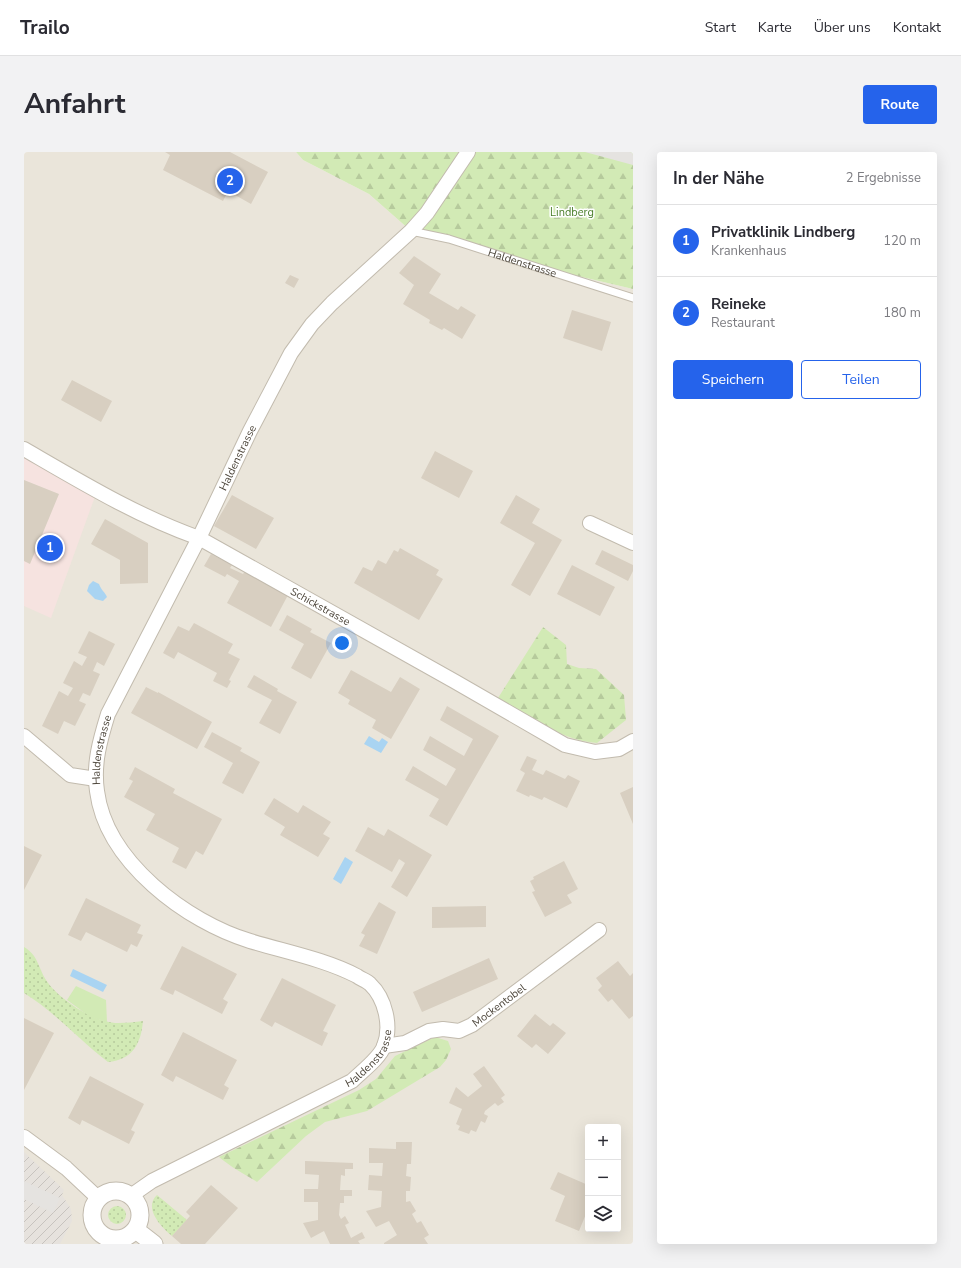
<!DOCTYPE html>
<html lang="de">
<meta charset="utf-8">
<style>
:root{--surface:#fff;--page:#f2f2f3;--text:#2b2b33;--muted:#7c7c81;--line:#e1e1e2;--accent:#2563eb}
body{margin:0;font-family:"Nunito Sans",sans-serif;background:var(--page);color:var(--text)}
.controls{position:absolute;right:12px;bottom:12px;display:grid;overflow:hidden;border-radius:4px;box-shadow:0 4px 16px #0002}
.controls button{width:36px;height:36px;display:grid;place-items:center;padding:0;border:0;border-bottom:1px solid var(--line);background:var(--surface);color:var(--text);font:20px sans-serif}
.you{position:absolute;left:318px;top:491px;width:14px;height:14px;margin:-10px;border:3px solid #fff;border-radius:50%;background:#1a73e8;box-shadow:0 0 0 6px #1a73e833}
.badge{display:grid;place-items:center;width:26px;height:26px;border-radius:50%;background:var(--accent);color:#fff;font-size:13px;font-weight:700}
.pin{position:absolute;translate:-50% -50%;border:2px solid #fff;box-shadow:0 1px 4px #0006}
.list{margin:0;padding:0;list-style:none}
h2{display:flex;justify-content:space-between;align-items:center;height:52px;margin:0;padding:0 16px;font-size:17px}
h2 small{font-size:13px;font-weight:400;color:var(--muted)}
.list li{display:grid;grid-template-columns:26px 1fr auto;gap:12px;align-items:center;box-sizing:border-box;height:72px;padding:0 16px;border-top:1px solid var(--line)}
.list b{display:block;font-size:15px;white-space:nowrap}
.list p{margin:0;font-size:13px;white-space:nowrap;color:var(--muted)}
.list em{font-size:13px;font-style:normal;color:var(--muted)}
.actions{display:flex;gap:8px;padding:12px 16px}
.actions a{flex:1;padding:9px 0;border:1px solid var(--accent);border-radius:4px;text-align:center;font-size:14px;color:var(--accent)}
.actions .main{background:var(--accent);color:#fff}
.icon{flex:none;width:22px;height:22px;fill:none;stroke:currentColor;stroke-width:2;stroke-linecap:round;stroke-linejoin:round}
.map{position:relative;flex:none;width:609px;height:1092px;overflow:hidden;border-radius:4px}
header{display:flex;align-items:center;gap:24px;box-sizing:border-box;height:56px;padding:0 20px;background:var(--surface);border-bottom:1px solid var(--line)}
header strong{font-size:19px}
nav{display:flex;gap:22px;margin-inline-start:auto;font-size:14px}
.intro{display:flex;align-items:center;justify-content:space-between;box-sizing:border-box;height:96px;padding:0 24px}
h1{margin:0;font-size:28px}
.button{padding:10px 18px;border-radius:4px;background:var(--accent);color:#fff;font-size:14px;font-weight:700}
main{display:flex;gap:24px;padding:0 24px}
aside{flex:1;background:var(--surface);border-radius:4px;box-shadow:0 4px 16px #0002}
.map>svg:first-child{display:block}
</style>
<header>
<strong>Trailo</strong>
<nav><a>Start</a><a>Karte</a><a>Über uns</a><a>Kontakt</a></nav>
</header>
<div class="intro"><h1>Anfahrt</h1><a class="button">Route</a></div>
<main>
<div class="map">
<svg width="609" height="1092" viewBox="0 0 609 1092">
<defs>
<pattern id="industrial-furrows" width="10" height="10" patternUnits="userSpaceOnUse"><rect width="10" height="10" fill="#e6e2dd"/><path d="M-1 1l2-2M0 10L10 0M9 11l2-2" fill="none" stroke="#c7c3be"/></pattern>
<pattern id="grass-dots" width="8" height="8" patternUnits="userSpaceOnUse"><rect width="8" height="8" fill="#d2eab5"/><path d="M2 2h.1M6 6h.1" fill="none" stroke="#b6ca9c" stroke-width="1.8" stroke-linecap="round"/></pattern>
<pattern id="forest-firs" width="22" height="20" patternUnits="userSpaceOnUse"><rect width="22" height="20" fill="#d2eab5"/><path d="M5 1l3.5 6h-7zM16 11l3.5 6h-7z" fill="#b6ca9c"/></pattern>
</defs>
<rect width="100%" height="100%" fill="#f6f3ec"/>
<path fill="#eae5da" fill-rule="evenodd" d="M0,0H272L279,8L345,42L387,79L503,112L609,137V1092H0ZM564,975H594V1077H564Z"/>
<path fill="url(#industrial-furrows)" d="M0,1000L40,1038L38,1043L47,1057L48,1069L36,1092H0Z"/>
<path fill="#f6e3e0" d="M0,297L73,339L27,466L0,454Z"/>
<path fill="url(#grass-dots)" d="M0,795C14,803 14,815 22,828C34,847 71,871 94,871C102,871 111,870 119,869C117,891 109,908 84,910C55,888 31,860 0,841Z
M133,1043L163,1068L148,1084C137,1075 119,1056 133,1043Z
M84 1063a9 9 0 1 1 18 0a9 9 0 1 1-18 0Z"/>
<path fill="url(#forest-firs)" d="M272,0H609V137L503,112L387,79L345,42L279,8Z
M519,475L542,493L543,512L555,516L572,517L600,543L602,568L573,591C536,588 505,564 474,546Z
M411,885L424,889L427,897L422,908L416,915L343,959L301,970L282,984L233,1030C219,1021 208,1016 195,1005L335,938L352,927L371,904Z"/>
<path fill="#d2eab5" d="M52,834L82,848L83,870L65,864L43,848Z"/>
<path fill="#e5e3e0" d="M561,0H609V13Z
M0,1029L36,1046L29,1061L0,1047Z"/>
<path fill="#a9d4f2" d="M69,429L75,432C77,438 81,440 83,445L79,449L71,447L63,439L65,433Z
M345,584L355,590L358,586L364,590L357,601L340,592Z
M321,705L329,710L317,732L309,727Z
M49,817L83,833L79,840L46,824Z"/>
<path fill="#d8cfc1" d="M141,0H206L244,20L227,52L204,39L199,49L139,18L146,3Z
M390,104L417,122L405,141L434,158L437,154L452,163L438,187L420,176L418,178L405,171L406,168L379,152L390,133L375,121Z
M266,123L275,127L270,136L261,131Z
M548,158L587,170L578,199L539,186Z
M48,228L88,249L77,270L37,248Z
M411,299L449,319L435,346L397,326Z
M0,328L35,342L6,412L0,409Z
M208,343L250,366L232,397L190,374Z
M492,343L516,357L508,371L538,388L506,444L487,433L511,391L476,371Z
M81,367L124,391V431L96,432V408L67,392Z
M376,396L415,418L412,423L419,427L395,468L330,431L339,415L348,419L354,408L362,412L370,398L374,400Z
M578,398L609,413V419L604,429L571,412Z
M187,402L208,413L206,416L219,422L221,419L264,443L247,475L203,451L215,429L203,422L201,425L180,414Z
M548,413L591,435L576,464L533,442Z
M263,463L288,477L286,480L307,491L287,527L267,516L280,492L255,478Z
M170,471L209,492L204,501L216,507L205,528L207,529L203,536L189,529L193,521L154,500L150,507L139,501L154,474L165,479Z
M65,479L91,492L80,514L73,510L69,519L76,522L66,544L59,541L55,549L62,552L51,574L40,569L34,582L18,574L35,539L44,544L49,536L39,531L50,509L58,514L63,505L54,501Z
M327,518L367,540L376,525L396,537L367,587L348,576L352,568L324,552L326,548L314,541Z
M230,523L254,537L253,539L273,550L256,582L235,571L248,548L223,535Z
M122,535L134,541V540L188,570L173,597L107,561Z
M423,554L475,584L423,674L405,664L415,647L381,628L389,614L422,634L432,617L399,598L406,584L440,604L449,587L416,568Z
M188,580L218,596L216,599L236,610L219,642L198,631L209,611L180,595Z
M503,604L513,608L508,618L519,623L522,618L541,627L544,623L556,629L543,656L520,645L518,648L506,643L505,645L492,639L501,621L496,618Z
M111,615L151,637L149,641L198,667L179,703L172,699L162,717L148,710L155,696L122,678L131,662L100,645L109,629L105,627Z
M609,635V672L596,641Z
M250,646L274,661L279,653L307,670L299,682L306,686L294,705L256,683L261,675L240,662Z
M344,675L360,684L364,677L408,703L383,745L367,735L381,711L375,707L368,720L331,699Z
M0,694L18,703L0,738Z
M540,709L554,737L543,743L548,751L521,765L508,740L511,739L506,729L510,727L509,725Z
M62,746L117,773L113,781L119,783L113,795L107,792L103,800L62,780L57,789L44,783Z
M355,750L372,760L353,802L335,794L341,783L337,781Z
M462,754V775L408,776V755Z
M158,794L213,822L199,847L204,850L198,862L151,838L149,843L136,837Z
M465,806L474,827L398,860L389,840Z
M594,809L606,824L609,821V864L605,867L588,847L584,850L574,838L578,834L572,826Z
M258,826L312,853L299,879L304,881L298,894L251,870L248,875L236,868Z
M511,862L526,874L529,871L542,881L524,902L512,892L508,896L493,884Z
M0,866L30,881L0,938Z
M159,880L213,908L200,933L205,936L199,948L152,924L149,930L137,923Z
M460,914L481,943L477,946L480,950L474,954L471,951L461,959L460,962L464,964L461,971L457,969L452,980L447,978L445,982L434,978L436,974L432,972L438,957L425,951L432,935L444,945L458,934L449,922Z
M66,924L120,952L107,978L111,980L105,992L58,968L56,973L44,966Z
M372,990H388L387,1012H383L382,1024L387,1025L386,1039H382V1050L386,1049L392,1059L388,1062L393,1071L397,1069L405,1083L400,1086L404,1092H360V1091L373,1083L365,1069L352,1075L342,1059L357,1055L358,1039L344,1038L345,1023L358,1024L359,1011H345V996L372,997Z
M281,1009L329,1011V1017H321V1024L317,1023L316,1038H328V1044H320V1051H316L315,1063L317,1067L321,1064L325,1071L321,1073L327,1086L338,1080L341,1086L334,1089L336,1092H306L300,1079L287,1086L279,1071L294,1068V1050H280V1037H294L295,1023L281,1022Z
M534,1020L564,1033V1057L555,1079L531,1069L541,1044L526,1037Z
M187,1033L214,1056L181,1092H157L148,1084L166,1064L162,1060Z"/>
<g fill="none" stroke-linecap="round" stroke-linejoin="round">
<defs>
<g id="service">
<path id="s1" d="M387,79L425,87L609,146"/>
</g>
<g id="minor">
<path id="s2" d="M0,297C57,330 113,364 175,386L430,529L541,593L571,600L595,597L609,589"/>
<path d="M566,371L609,391"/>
<path d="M0,584L46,623L72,627"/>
<path id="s3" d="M360,894L381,891L405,879L419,877L435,879L448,873L575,778"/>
<path d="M0,985L42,1016L74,1046"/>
<path id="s4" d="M108,1043L128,1029L328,929C337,920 356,906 360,894C368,874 361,846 346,832C343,829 337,827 333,824C300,807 262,800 226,789C163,770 82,710 73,639C69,612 76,588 84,562L175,386L226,279L267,201L288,172L308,151L387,79L403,61L444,0"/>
</g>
<path id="tertiary" d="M68 1063a24 24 0 1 1 48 0a24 24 0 1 1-48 0Z
M112,1078L130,1092"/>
</defs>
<use href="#service" stroke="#c2bbae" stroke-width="9"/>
<use href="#minor" stroke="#c2bbae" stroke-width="16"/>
<use href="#tertiary" stroke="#c2bbae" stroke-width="19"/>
<use href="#service" stroke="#fff" stroke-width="7"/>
<use href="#minor" stroke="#fff" stroke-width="14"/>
<use href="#tertiary" stroke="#fff" stroke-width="17"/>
</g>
<g text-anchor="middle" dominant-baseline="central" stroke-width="3" stroke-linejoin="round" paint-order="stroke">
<g font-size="11" fill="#4a7f2a" stroke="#fff">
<text x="548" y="60">Lindberg</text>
</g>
<g font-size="11" fill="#4b4439" stroke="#fff">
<text stroke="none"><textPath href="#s1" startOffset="116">Haldenstrasse</textPath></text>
<text stroke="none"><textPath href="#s4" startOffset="1081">Haldenstrasse</textPath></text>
<text stroke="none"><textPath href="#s2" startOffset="336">Schickstrasse</textPath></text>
<text stroke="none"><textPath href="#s4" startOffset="757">Haldenstrasse</textPath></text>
<text stroke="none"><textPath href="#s3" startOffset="126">Mockentobel</textPath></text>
<text stroke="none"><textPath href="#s4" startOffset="277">Haldenstrasse</textPath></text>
</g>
</g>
</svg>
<div class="controls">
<button>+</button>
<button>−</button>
<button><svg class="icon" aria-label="layers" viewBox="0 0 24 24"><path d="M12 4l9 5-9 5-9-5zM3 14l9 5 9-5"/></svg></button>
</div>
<div class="you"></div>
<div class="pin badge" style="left:26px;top:396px">1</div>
<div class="pin badge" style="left:206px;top:29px">2</div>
</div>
<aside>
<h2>In der Nähe<small>2 Ergebnisse</small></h2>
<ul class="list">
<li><span class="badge">1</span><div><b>Privatklinik Lindberg</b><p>Krankenhaus</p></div><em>120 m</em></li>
<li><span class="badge">2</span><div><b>Reineke</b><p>Restaurant</p></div><em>180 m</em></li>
</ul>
<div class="actions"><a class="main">Speichern</a><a>Teilen</a></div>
</aside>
</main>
